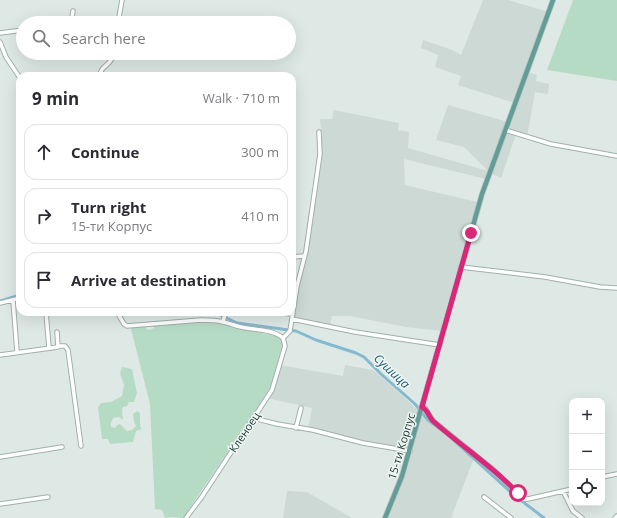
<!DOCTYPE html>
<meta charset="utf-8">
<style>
:root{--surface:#fff;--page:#f7f7f7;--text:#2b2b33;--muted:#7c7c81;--line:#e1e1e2}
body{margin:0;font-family:"Open Sans",sans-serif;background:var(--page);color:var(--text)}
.controls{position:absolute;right:12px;bottom:12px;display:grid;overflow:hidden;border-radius:8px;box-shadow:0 4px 16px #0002}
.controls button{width:36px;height:36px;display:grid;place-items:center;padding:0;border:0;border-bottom:1px solid var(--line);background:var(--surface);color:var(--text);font:20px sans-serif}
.stop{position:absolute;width:12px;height:12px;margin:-9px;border:3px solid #db2777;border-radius:50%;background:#fff}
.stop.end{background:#db2777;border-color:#fff;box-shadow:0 1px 4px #0008}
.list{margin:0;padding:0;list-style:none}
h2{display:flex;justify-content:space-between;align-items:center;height:52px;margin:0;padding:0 16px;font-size:17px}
h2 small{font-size:13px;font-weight:400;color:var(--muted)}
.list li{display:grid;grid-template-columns:26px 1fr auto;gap:12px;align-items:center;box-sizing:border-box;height:56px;margin:0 8px 8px;padding:0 8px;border:1px solid var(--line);border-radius:12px}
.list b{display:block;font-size:15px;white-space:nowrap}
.list p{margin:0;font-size:13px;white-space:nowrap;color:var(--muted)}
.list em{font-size:13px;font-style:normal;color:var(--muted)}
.icon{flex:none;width:22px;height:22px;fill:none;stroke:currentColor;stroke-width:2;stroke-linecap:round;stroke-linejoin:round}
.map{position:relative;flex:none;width:617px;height:518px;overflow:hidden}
.search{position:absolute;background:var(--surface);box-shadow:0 4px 16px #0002;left:16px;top:16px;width:280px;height:44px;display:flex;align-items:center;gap:10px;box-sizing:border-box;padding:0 14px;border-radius:22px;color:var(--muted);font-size:15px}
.panel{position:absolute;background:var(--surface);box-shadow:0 4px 16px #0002;left:16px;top:72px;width:280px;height:244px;border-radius:12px}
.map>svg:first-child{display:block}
</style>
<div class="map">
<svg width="617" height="518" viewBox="0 0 617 518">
<rect width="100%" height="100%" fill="#dee9e6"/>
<path fill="#ccd9d5" d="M483,0H508L549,12L527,72L537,75L536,81L549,84L548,94L535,92L527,137L516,134L501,178L490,173L486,179L404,159L405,185L477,202L442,331L406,327L350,316H332L330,325L294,317L322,161V141L320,119H332L334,110L399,123L398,130L409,132L408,148L488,171L464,147L436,140L448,105L508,122L515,103L458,85L461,76L435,67L438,55L421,48L423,40L450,49L461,55Z
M280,365L343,376L345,365L373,370L393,387L428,420L474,458L451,518H385L409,451L308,429L312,408L267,398Z
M287,491L307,492L352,518H283Z"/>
<path fill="#b6dbc5" d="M573,0H617V81L547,70Z
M207,322L218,323L279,337L282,341V347L270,388L232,447L226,445L229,450L183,518L170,517L165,518L162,510L155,509L150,404L131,329V328L146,326V329L150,330L154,328V325Z
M122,367L132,369L137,393L134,402H129L127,406L123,407L122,410L123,420L119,417L113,418L111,423V427L115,428L117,425L120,424L127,431L132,430L136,426L134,422L133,414L137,411L140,413V426L142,429L136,431L133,442L110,444L108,439H102L98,407L101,403L111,402L122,396L124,385L120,373Z"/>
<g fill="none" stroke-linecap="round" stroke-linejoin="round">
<path stroke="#85b9cf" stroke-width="3" d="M0,301L20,295
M214,312L237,323L296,331L316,340L356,353L364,357L381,374L415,404L428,420L447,434L514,495L544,518"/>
<defs>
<path id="minor" d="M71,23L73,11
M118,23L122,0
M0,33L23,30
M0,42L6,57L20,78
M100,76C100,65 112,66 114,53
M505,130L551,144L617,156
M292,257L304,256
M461,267L545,277L600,287L617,288
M13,300L17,352
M0,303L20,298
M46,312L49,348
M117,312L124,324L127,326L201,320C208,320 216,320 223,322C229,323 235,326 241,327C255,330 272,329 283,338
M264,312L293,314
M292,319L355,332L440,345
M223,321L225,315L228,312
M283,338L290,331L297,286L306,251L320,154L319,132
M58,346H65L68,350L81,446
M0,355L58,347L57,332
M422,407L425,408L433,421L496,472L523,499H528L572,489
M253,418L277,424L313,430L363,443L410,451
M296,428L301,408
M0,457L62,447
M602,477L617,474
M563,491L573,511L582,518
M484,497L511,518
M0,504L48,497
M186,518L201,498L272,390L285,346L283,338
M615,518L617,516"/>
<path id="major" d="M385,518L402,476L482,194L553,0"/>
</defs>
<use href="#minor" stroke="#a1b0ad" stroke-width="5.5"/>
<use href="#major" stroke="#bcc3c2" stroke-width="6"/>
<use href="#minor" stroke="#fff" stroke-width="3.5"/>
<use href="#major" stroke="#629e97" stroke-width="4.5"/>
</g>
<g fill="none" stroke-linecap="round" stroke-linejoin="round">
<path stroke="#db2777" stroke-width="5" d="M471,233L422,407C428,410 429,417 433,421C461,446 492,466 518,493"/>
</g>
<g text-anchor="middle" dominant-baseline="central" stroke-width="3" stroke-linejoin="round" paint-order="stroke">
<g font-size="11" fill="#1f3835" stroke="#eef6f3">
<text transform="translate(244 432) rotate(-56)">Кленоец</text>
<text transform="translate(401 446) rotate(-73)">15-ти Корпус</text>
</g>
<g font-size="12" font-style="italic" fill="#1b5872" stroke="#eef6f3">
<text transform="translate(392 371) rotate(43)">Сушица</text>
</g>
</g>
</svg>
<div class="controls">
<button>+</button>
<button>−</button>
<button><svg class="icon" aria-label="locate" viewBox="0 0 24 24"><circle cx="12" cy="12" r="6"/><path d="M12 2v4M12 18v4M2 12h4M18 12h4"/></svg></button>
</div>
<div class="stop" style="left:518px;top:493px"></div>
<div class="stop end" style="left:471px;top:233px"></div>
<div class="search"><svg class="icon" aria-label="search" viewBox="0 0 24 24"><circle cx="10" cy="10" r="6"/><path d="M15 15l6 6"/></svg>Search here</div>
<section class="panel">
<h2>9 min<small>Walk · 710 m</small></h2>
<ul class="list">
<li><svg class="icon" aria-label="ahead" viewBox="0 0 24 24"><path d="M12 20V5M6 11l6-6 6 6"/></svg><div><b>Continue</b></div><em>300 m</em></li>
<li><svg class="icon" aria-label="right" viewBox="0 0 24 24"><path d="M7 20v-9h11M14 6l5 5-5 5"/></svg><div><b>Turn right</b><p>15-ти Корпус</p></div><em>410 m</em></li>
<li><svg class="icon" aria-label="arrive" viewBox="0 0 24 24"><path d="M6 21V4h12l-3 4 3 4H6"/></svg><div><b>Arrive at destination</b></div></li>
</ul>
</section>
</div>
